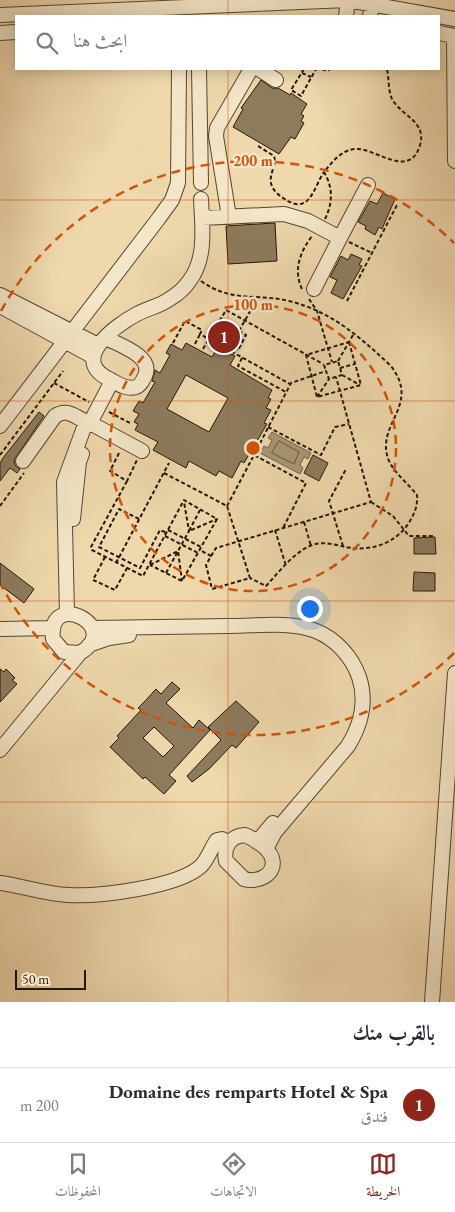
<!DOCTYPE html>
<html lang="ar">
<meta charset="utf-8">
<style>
:root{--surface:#fff;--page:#f2f2f3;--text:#2b2b33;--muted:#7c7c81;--line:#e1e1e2;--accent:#8f2418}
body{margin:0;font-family:"EB Garamond",Amiri,serif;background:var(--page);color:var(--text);direction:rtl}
.scale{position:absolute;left:15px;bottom:12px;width:71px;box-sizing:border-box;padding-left:5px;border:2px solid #241708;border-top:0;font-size:14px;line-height:18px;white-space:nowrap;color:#241708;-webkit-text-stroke:4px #f4e6c9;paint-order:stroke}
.you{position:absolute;left:309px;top:608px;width:18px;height:18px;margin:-12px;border:4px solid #fff;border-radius:50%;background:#1a73e8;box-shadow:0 0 0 8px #1a73e833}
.badge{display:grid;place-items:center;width:32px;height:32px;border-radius:50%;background:var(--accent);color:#fff;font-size:16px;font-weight:700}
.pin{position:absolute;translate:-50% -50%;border:2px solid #fff;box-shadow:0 1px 5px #0006}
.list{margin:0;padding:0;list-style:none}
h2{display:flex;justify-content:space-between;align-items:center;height:65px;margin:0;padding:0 20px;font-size:21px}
h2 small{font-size:16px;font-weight:400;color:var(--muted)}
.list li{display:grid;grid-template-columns:32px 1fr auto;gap:15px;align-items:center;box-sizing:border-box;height:75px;padding:0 20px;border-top:1px solid var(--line)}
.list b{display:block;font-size:19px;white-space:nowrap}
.list p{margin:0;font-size:16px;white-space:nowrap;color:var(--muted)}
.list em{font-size:16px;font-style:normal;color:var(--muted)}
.icon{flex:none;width:28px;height:28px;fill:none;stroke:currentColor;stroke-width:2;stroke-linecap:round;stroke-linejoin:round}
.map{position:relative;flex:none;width:455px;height:1002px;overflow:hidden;direction:ltr}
.search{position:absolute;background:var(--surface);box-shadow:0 2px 12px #0003;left:15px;right:15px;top:15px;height:55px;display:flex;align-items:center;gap:12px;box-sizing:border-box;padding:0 18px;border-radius:0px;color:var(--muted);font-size:19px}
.sheet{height:140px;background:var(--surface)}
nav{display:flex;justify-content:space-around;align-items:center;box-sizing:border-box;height:70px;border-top:1px solid var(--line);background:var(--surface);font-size:14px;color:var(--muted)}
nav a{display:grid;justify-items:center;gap:2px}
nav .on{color:var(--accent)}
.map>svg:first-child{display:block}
</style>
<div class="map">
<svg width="455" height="1002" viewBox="0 0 455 1002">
<rect width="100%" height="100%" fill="#eed8ac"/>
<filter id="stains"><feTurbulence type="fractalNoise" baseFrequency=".004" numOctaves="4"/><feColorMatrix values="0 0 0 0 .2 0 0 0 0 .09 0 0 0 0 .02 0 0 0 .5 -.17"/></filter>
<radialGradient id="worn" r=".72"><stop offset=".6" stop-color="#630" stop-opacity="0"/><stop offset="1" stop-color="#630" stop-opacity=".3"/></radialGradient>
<path fill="#a99674" stroke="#746349" d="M272,432L311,453L308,459L304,457L300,465L303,468L300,474L260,453L264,446L268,448L272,440L268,438Z"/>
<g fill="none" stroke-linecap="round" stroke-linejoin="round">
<path stroke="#66563e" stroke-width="1" d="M279,441L299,452L294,464L272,453Z"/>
</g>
<path fill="#8d7b5d" stroke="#241708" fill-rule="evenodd" d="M261,80L272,88H278L290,95L291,93L307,104L301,114L304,116L301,121L304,123L295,139L291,137L279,154L233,127L243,109L241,108Z
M383,193L395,199L382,229L379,227L375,235L365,229L366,226L358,222L370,201L377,204Z
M275,223L277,261L228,264L226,226Z
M351,254L362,259L359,265L362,266L343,299L331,293L337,280L330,277L341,256L348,260Z
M186,343L212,357L218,347L235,356L230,365L272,390L268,398L271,399L266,408L271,410L264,423L267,424L244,463L241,461L232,478L219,471L216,476L189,461L186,468L153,450L158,442L135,430L138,424L134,422L139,414L133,411L139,401L143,403L155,382L152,381L155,370L160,373L170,355L166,353L171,344L182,350ZM186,375L228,398L209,432L167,409Z
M39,412L44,416L14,460L15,465L20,469L17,473L10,468L0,481V463L3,458Z
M313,455L328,463L319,481L304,473Z
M435,537L436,554H414V538Z
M0,563L34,589L24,603L0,585Z
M414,572L435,573V591H413Z
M0,669L4,672L6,669L15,678L12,680L17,684L0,702Z
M172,682L180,689L166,703L193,728L199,720L210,730L169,775L176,781L164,794L145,777L143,779L110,747L119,738L117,736L141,710L138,708L146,700L156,689L161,694ZM154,727L174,746L163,757L143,738Z
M236,701L259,722L236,748L232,745L209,769L192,782L187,776L221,740L208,727Z"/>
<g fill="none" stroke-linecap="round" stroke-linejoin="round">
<defs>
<path id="minor" d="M0,15L348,0L455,19
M346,16L348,0
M370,16L372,3
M0,33L16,32
M439,33L455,36
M454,36L455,161
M199,69L201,183
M259,69L276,80
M229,217L216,136L217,128L251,69
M202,218L284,214L308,221L340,238L314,289
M340,238L368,185
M0,295L98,345
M0,306L92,356
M106,338C119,345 154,356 145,376C143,380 140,386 136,387C127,390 118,384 111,380C68,361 114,326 137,314C148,308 161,306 171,298C178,294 186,286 190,280C207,257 202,225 201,199
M112,381L90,423L142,451
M0,426L159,218L172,200L178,183L179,69
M23,461L55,416C69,407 76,419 90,423
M73,519L79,462L82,454
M67,614L64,482L86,422
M92,628C138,627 183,627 229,626C258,626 289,621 316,631C336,639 352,657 359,677C367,701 361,725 348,746L275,832L266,849
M0,629L53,628
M89,645L109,638L129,635
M0,750L80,653C124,627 47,588 53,639L64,652L80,653
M245,835C254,839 269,848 272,858C277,875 257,883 244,879L226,861C223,847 230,836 245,835Z
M257,842L273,823
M0,883C23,886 45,894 68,895C98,897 179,887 201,866C208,859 211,848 217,840L222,839L228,844
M432,1002L455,673"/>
</defs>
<use href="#minor" stroke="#564731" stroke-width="16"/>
<path stroke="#241708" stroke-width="2" stroke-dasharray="4 2.5" stroke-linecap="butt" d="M304,69L291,90L301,96L316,69
M322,69L327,71L330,69
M302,73L311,77
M258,146L274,156C277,166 269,173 271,183C272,189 278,195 283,198C310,217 313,188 324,172
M325,219C333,203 333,187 324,172C333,161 342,149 357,149C375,148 410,180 420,145C427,121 401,116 392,99C388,90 389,78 387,69
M349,242L372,253
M201,281C232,303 256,293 289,301C331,311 361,338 391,366C420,404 379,422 387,455C390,470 408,483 417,495C418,506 414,515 408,524C395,544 369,552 346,547C335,545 324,541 312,545C294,552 279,572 266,586L250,578
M302,289C293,270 300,252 312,236
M309,299L317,311L332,362
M347,301L397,205
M233,328L246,335L238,350L224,342Z
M239,331L257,299
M349,342L361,385L317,397L306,355Z
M173,343L185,321L202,330L200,334L290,384
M195,344L200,334
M203,349L226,310L323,364
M242,358L238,366L286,392
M338,361L353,335
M340,368L355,364
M342,375L360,385
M54,383L89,402
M317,397L329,379
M109,412L132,424
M268,427L321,455L335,427L349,424
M119,453L110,471L127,481L137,460
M0,455L63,371
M254,455L291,383L326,371L329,379L342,375L338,361L324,365L326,371
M164,473L227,506L250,578L212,589L206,565L211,556L200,550
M127,481L91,547L92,550L143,576L184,500L217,519L182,581L150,565
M371,502L393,516L409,536H435
M0,506L24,473
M227,506L254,455L306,483L283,528
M200,510L189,531L217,519
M139,519L119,509L99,547L140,568L160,530L167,533
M304,522L311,546
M168,530L201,547
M275,530L286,566
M165,536L198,553
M343,546L329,501L346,469
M211,556L216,548L371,502L336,377
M105,557L93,580L115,590L127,568
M116,563L169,463
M150,565L178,551L182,581
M166,573L189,531L184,502"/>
<use href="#minor" stroke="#f4e6c9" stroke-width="14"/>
</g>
<path fill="none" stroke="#d4520c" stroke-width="1" stroke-opacity="0.55" d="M228,0V16M228,69V1002M0,200H455M0,401H455M0,601H455M0,802H455"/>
<g fill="none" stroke="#d4520c" stroke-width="2.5" stroke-dasharray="9 6">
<circle cx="253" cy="448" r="143"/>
<path d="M454 653A287 287 0 0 1 1 585M1 311A287 287 0 0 1 454 243"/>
</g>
<circle cx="253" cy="448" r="8" fill="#d4520c" stroke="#f4e6c9" stroke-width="2.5"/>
<g font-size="15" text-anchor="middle" font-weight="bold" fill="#d4520c" stroke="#f4e6c9" stroke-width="5" stroke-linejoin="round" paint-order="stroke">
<text x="253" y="166">200 m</text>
<text x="253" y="310">100 m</text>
</g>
<rect width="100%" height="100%" filter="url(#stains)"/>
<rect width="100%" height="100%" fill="url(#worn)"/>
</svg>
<div class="scale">50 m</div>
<div class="you"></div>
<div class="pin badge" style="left:224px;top:337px">1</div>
<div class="search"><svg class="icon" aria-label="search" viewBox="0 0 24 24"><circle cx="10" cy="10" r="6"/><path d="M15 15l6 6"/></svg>ابحث هنا</div>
</div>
<section class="sheet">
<h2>بالقرب منك<small></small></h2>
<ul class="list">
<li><span class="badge">1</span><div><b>Domaine des remparts Hotel &amp; Spa</b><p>فندق</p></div><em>200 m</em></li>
</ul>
</section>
<nav>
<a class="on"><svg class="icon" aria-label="map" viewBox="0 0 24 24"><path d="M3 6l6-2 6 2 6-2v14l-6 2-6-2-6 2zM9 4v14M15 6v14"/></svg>الخريطة</a>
<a><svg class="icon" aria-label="directions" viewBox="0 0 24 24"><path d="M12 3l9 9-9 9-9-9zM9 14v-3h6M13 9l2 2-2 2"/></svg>الاتجاهات</a>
<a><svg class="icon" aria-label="saved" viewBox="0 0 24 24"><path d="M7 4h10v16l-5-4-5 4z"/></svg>المحفوظات</a>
</nav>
